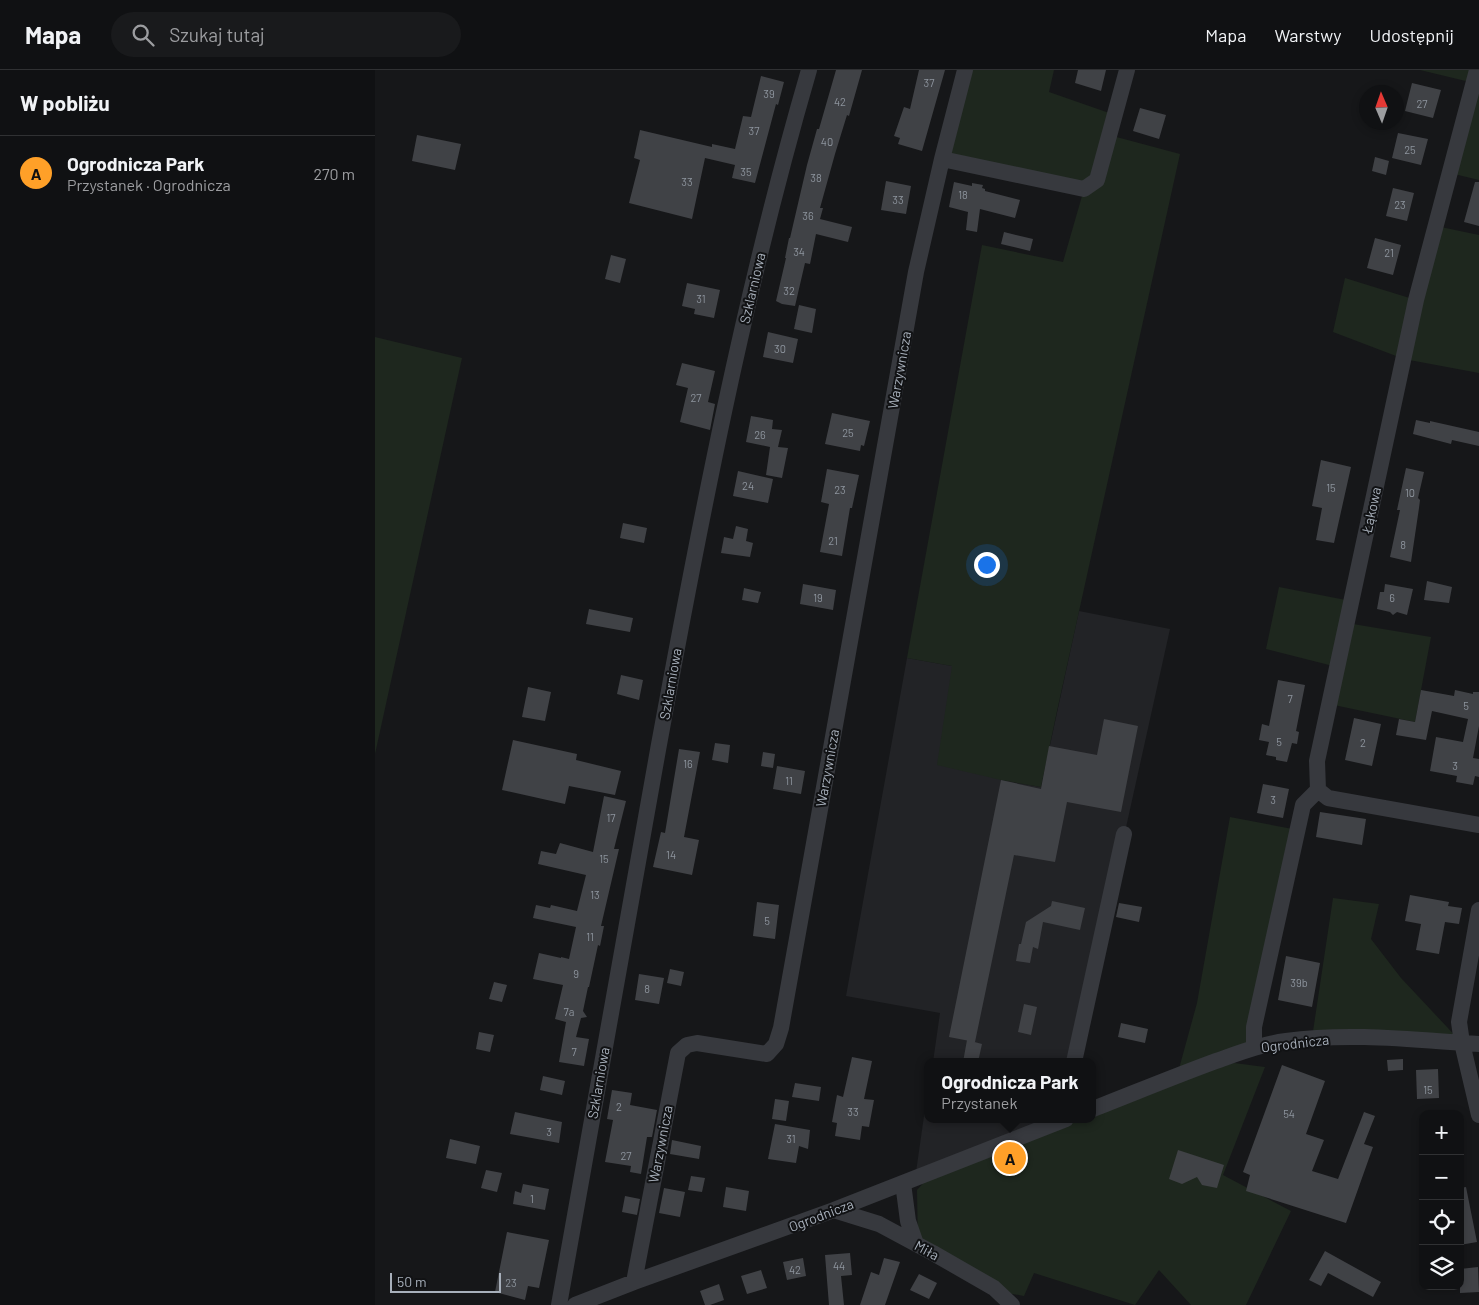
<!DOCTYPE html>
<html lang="pl">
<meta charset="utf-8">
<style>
:root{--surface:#101113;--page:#191a1c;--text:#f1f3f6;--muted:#9c9da0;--line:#303133;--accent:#ffa028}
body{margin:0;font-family:Barlow,sans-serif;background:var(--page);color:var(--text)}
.controls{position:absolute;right:15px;bottom:15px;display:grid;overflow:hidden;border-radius:10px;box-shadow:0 2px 8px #0003}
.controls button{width:45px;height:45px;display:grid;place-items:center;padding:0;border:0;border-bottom:1px solid var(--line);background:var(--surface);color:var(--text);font:25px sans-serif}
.compass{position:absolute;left:984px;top:15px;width:45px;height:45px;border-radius:50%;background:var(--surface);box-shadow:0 2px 8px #0003;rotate:358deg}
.scale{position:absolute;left:15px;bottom:12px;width:111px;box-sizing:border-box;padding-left:5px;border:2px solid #a7afba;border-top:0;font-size:14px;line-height:18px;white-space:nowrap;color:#a7afba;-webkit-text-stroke:4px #111214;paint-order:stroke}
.you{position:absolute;left:611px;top:494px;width:18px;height:18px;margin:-12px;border:4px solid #fff;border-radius:50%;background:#1a73e8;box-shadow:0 0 0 8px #1a73e833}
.badge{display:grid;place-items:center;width:32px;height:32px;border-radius:50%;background:var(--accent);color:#111;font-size:16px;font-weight:700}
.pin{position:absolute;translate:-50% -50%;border:2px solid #fff;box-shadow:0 1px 5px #0006}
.popup{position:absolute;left:549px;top:988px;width:172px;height:65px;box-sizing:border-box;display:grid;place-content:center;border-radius:10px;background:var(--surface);filter:drop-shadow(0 1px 4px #0005);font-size:16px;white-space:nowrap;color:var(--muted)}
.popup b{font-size:19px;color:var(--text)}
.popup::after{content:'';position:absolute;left:50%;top:100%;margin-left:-10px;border:10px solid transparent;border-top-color:var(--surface)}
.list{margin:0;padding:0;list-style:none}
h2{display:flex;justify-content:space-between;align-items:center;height:65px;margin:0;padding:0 20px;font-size:21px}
h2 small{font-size:16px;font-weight:400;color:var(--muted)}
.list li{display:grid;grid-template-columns:32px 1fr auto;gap:15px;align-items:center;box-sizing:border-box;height:75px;padding:0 20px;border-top:1px solid var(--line)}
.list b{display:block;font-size:19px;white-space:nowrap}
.list p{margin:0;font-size:16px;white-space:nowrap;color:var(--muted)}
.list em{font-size:16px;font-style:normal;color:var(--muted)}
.icon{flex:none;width:28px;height:28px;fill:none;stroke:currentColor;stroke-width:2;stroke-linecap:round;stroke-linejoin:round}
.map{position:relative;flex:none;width:1104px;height:1235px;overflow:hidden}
header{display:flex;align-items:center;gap:30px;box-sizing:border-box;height:70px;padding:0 25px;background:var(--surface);border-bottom:1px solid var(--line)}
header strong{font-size:24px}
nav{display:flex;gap:28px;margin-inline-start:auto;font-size:18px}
.search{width:350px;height:45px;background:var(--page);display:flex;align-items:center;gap:12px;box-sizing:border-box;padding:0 18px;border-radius:28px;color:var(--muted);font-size:19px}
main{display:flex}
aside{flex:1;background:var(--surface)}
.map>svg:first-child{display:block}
</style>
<header>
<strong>Mapa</strong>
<div class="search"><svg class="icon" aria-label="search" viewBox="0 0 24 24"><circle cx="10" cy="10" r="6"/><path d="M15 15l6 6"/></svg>Szukaj tutaj</div>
<nav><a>Mapa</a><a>Warstwy</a><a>Udostępnij</a></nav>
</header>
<main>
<aside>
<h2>W pobliżu<small></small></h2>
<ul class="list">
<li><span class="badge">A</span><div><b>Ogrodnicza Park</b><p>Przystanek · Ogrodnicza</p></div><em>270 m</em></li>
</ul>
</aside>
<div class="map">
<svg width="1104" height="1235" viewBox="0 0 1104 1235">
<rect width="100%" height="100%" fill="#161719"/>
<path fill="#222326" d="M704,541L795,559L699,992H558L565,943L471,926L532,588L577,596L626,710L666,717Z
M552,1025V1049H691L540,1109Z"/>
<path fill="#1e271e" d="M590,0H679L674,22L740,45L734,65L805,84L682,641L666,717L626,710L562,695L577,596L532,588L607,175L688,192L709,119L567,89Z
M1045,0H1104V110L1075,103L1099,13Z
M1061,156L1104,165V303L1029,289L958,262L970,208L1041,230Z
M0,267L87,288L0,684Z
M904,517L976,531L972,553L1056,567L1040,652L954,634L962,597L891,579Z
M855,747L923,760L879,978L802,1006L822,933Z
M958,828L1004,834L996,869L1026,908L1087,973L937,968Z
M859,993L890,997L848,1105L916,1141L871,1235H816L784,1200L760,1235L659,1203L649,1226L622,1221L543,1177L542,1120L553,1108L701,1049H718V1043L812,1005Z"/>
<path fill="#404246" d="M461,0H487L474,46L472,45L460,84L445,138H448L445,149L477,157L473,172L441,164L435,194L430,193L420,236L407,234L401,231L411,188H410L414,168H415L432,95L442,59H444Z
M544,0H570L547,81L523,74L525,68L519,66L529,37L535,39Z
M703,0H731L726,21L700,13Z
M386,6L409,12L403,35L401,34L380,113L357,108L360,95L330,88L317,149L254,133L265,90L259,88L265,60L337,77V74L360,79L368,46L376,47Z
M1037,13L1066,20L1058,48L1030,41Z
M765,38L791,45L784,69L758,61Z
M1023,63L1053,69L1046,95L1017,88Z
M42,65L86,74L80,100L37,91Z
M1000,87L1014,91L1011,105L997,101Z
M511,111L536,116L531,144L506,140Z
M579,112L597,116V113L608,115L607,118L610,119V121L645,130L640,148L605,139L602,162L591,160L593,142L574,137Z
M1100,112H1104V156L1089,152Z
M1018,118L1039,123L1032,151L1011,146Z
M629,162L658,169L655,181L626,174Z
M1000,168L1026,175L1018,205L992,198Z
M236,185L251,189L245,213L230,209Z
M312,213L345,220L339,248L319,244L320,239L307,236Z
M424,235L441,239L437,263L419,259Z
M393,262L423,269L418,293L388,287Z
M307,293L340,301L333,332L340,334L335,360L305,352L313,318L301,315Z
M457,343L495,351L489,376L486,375L485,381L450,374Z
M376,346L398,350L397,359L407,360L403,377L413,378L407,408L391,405L395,377L371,372Z
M1041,350L1055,353V351L1104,362V376L1077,370L1076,374L1038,364Z
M946,390L976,397L959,473L941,470L947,438L937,436Z
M1031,398L1049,402L1043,428L1045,430L1044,438L1036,492L1015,487L1025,440H1022Z
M452,399L484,405L477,438H475L467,486L445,482L454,434L446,432Z
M363,401L398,409L393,433L358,426Z
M248,453L272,458L269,473L245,468Z
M361,456L373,459L371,471L378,473L375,487L346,483L349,467L358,469Z
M1052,511L1077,517L1074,533L1049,530Z
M428,514L461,520L458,540L425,534Z
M1010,514L1038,519L1032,545L1022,542L1018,545L1015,542L1002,539L1005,522H1009Z
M369,518L386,522L383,533L367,530Z
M214,539L258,548L255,562L211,554Z
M246,605L268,610L264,630L242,624Z
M903,610L930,615L921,661L924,662L922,674L917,673L912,692L901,690V687L891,685L894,672L884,670L887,654L894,656Z
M153,617L176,622L170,651L147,647Z
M1046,620L1079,626L1080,620L1098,624V622H1104V656L1098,688L1104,689V707L1100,706L1098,715L1081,712L1082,706L1055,701L1061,667L1088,672L1093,649L1057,641L1051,670L1021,665L1024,649L1040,652Z
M979,648L1006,654L997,696L970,690Z
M729,649L763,656L746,742L692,732L680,792L639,785L600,972L574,967L626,710L666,719L674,676L722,685Z
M138,670L202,684L201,690L246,701L240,725L194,716L190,734L127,720Z
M340,673L355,675L353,693L337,690Z
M304,679L325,682L309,767L324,770L317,805L278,797L286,762L290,763Z
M388,682L400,684L398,698L386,696Z
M402,696L430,701L426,724L398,719Z
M888,714L914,719L908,748L882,743Z
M229,726L251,731L239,779H244L226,856H229L225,876L223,875L214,917H213L208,941L212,947L206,948L201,967L214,969L209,996L184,992L191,952L180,949L188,915L158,909L164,883L186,888V887L194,889L201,857L158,848L161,835L175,838L176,835L202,841L211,805L163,794L166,781L181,784L185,773L218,782Z
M945,742L991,749L987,775L941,767Z
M1035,825L1074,832L1073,836L1087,838L1084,854L1070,852L1064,884L1041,880L1046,854L1030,851Z
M677,831L710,838L705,860L668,852L663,879L658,877L655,893L641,891L644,874H646L651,852L676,836Z
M382,832L404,835L400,869L378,866Z
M744,833L767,837L764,852L741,847Z
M911,886L945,893L937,937L903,930Z
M295,899L309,902L306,916L292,913Z
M264,904L289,908L284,934L260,930Z
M119,912L132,915L127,932L114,929Z
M649,934L662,937L656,965L643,962Z
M746,953L773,959L770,973L743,967Z
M104,962L119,965L115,982L101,979Z
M592,970L607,974L603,992H588Z
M477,987L497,991L489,1029L499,1030L494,1057L487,1056L485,1070L460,1066L462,1053L457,1052L462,1025L468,1027Z
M1028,989V1000L1013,1001L1012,990Z
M907,995L950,1011L931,1064L949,1070L937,1101L963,1109L989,1042L1000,1046L989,1074L998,1077L971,1153L871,1121L875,1105L868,1102Z
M1063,999L1064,1028L1042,1029L1041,1000Z
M168,1006L190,1011L187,1025L165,1020Z
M420,1013L446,1017L444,1031L417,1027Z
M237,1020L257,1023L255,1035L282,1040L277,1067H272L266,1104L255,1102L256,1096L230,1092L238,1050L232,1049Z
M400,1029L414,1031L411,1051L397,1049Z
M140,1042L187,1052L184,1073L135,1064Z
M400,1054L435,1060L433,1079L424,1076L421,1093L393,1089Z
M75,1069L105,1076L101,1094L71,1088Z
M297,1070L326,1076L324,1089L295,1084Z
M803,1080L849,1095L842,1118L827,1115L822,1107L807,1114L794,1109Z
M111,1100L127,1103L122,1122L106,1118Z
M316,1106L330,1108L327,1122L313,1120Z
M148,1114L174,1119L170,1140L138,1134L140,1121L146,1123Z
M351,1117L374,1121L371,1141L348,1137Z
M1091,1117L1102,1172L1085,1175V1118Z
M289,1118L310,1122L305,1147L284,1143Z
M250,1126L265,1129L262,1145L247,1142Z
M132,1162L174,1170L164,1218L153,1216L150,1230L120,1222Z
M950,1181L1006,1212L998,1227L953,1203L946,1216L934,1210Z
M475,1183L477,1205L466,1206L469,1235H454L450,1185Z
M428,1188L431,1206L412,1210L408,1192Z
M509,1188L525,1192L510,1235H485L496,1202L504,1205Z
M1103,1197L1104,1222L1085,1223V1199Z
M386,1200L392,1218L372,1224L366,1206Z
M544,1204L562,1213L554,1229L535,1220Z
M344,1214L349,1230L335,1235H330L325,1221Z"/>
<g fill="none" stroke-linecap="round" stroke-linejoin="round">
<path stroke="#37393e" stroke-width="16" d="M1102,0L1041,230L942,691L943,720L953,728L1104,755
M567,89L709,119L722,110L752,0
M1104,840L1084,952L1087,973L1104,1045
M879,978V957L928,735L943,720
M699,992L749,764
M718,1039C759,1023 800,1006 841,991C864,983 887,974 911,971C975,962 1040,970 1104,974
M528,1113L533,1151L541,1174
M459,1140L504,1154L558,1183L619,1218L637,1235
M259,1212L303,983L312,975L322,973L392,984L401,974L406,958L541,202L567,89L590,0
M184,1235C216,1050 249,865 283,680C325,451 369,223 434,0
M200,1235L259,1212L459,1140L691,1049"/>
</g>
<g text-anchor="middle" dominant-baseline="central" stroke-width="4" stroke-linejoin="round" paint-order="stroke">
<g font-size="11" fill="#8d949d">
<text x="554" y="12">37</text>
<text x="394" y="23">39</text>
<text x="465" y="31">42</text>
<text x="1047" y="33">27</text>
<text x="379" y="60">37</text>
<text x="452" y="71">40</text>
<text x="1035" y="79">25</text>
<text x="371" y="101">35</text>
<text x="441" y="107">38</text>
<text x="312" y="111">33</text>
<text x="588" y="124">18</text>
<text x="523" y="129">33</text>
<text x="1025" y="134">23</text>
<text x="433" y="145">36</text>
<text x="424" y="181">34</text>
<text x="1014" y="182">21</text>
<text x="414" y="220">32</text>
<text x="326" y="228">31</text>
<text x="405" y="278">30</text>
<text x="321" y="327">27</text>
<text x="473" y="362">25</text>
<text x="385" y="364">26</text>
<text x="373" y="415">24</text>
<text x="956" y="417">15</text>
<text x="465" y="419">23</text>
<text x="1035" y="422">10</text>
<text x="458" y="470">21</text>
<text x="1028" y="474">8</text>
<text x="443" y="527">19</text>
<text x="1017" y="527">6</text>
<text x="915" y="628">7</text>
<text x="1091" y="635">5</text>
<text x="904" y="671">5</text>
<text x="988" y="672">2</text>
<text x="313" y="693">16</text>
<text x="1080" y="695">3</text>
<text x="414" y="710">11</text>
<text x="898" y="729">3</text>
<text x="236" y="747">17</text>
<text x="296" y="784">14</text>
<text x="229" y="788">15</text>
<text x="220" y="824">13</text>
<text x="392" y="850">5</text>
<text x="215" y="866">11</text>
<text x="201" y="903">9</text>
<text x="924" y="912">39b</text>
<text x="272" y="918">8</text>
<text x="194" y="941">7a</text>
<text x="199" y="981">7</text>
<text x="1053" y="1019">15</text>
<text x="244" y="1036">2</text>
<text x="478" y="1041">33</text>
<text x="914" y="1043">54</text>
<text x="174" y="1061">3</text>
<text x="416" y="1068">31</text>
<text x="251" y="1085">27</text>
<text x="157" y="1128">1</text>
<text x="464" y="1195">44</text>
<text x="420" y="1199">42</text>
<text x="136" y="1212">23</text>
</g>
<g font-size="14" fill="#a7afba" stroke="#111214">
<text transform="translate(377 218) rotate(-77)">Szklarniowa</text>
<text transform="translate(524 300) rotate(-80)">Warzywnicza</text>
<text transform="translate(996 440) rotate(-78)">Łąkowa</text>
<text transform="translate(295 614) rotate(-80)">Szklarniowa</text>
<text transform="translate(452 698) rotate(-80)">Warzywnicza</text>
<text transform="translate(920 973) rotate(-7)">Ogrodnicza</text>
<text transform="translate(223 1013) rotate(-80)">Szklarniowa</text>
<text transform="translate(285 1074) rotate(-79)">Warzywnicza</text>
<text transform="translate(446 1145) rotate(-21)">Ogrodnicza</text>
<text transform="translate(552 1180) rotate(28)">Miła</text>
</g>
</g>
</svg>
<div class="controls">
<button>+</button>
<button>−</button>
<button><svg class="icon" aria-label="locate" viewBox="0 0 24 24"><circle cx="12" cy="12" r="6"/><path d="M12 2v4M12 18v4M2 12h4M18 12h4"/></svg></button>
<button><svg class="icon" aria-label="layers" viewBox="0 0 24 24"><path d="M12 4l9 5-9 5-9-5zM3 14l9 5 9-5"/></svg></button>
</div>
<svg class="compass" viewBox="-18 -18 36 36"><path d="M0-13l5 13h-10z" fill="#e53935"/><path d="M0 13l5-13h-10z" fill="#9c9da0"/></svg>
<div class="scale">50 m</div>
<div class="you"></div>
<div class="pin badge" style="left:635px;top:1088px">A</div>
<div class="popup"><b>Ogrodnicza Park</b>Przystanek</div>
</div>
</main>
